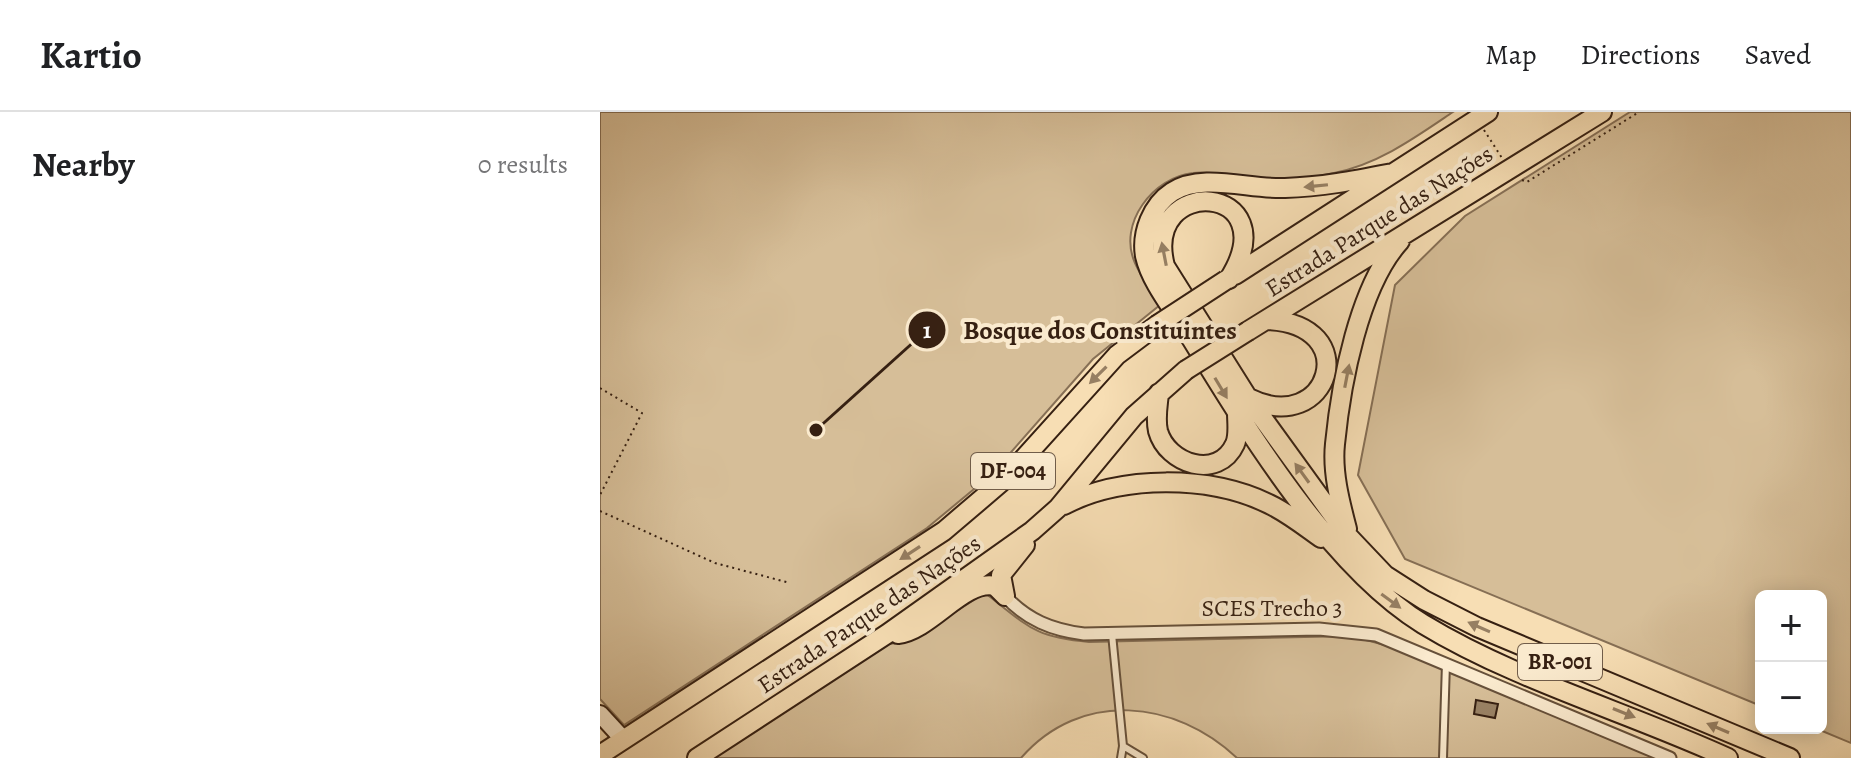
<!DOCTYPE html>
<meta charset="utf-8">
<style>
:root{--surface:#fff;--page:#f6f6f6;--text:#202124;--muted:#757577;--line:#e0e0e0}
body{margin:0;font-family:Alegreya,serif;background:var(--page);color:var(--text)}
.controls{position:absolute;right:24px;bottom:24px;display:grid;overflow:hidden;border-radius:12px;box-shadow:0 4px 20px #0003}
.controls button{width:72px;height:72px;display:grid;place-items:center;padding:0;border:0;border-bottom:2px solid var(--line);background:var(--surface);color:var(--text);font:40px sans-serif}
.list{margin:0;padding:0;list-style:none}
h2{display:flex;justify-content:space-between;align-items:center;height:104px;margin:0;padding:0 32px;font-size:34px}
h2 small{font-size:26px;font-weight:400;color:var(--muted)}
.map{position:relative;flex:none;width:1251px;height:646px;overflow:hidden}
header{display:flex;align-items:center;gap:48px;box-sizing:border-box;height:112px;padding:0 40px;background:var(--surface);border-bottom:2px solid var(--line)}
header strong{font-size:38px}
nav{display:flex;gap:44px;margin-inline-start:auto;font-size:28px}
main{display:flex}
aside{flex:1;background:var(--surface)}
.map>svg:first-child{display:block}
</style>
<header>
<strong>Kartio</strong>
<nav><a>Map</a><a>Directions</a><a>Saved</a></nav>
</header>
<main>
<aside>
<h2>Nearby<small>0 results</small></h2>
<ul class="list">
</ul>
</aside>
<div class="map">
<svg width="1251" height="646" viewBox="0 0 1251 646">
<rect width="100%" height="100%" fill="#f7deb4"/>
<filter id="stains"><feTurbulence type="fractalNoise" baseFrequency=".0025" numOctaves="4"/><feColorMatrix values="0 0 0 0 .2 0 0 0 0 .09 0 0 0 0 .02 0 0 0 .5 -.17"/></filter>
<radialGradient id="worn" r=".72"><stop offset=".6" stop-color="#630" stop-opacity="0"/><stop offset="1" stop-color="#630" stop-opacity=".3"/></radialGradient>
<path fill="#d6be98" stroke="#866f55" stroke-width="2" d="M0,0H853C816,25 779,52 734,61C708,67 680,69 654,67C634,66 613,58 593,61C554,65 517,111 535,151C541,165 552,179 560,193L493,247L391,363L327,416L24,613L0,587Z
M1030,0H1251V631L1215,616H1221V484H1161V594L805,447L758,363L795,173L865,104Z
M385,481C428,514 433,525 489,530L751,524L796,536L1056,646H637C576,588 481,577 421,646H112L283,533L309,529Z"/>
<path fill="#9a8366" stroke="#362012" stroke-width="2" d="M876,588L898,592L895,606L874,602Z"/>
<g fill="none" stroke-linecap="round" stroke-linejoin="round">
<defs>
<path id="service" d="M512,522L523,634L521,646
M523,634L543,646
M843,646L846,551"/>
<path id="minor" d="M405,484C427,508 452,518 484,522L719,517L776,523L1070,646"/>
<path id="secondary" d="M0,602L23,627"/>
<path id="trunk" d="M793,61C757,68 722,75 685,76C650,78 603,60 572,80C552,93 541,121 545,144C551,171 575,199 589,223C646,316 730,455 823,512C915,568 1030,601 1128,646
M635,163L888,0
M629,167C689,71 541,61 565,154L648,286L748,424L785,463L824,488L877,515L1190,646
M648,219L1002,0
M559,281C558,293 555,306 558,319C567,352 618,369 635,332C639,323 637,311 637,301
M649,286C729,326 766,211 666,208
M464,393C522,363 609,363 669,392C688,401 704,414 721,426
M747,417C740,390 732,360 735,332C741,271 759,174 800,129
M405,484L401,463L425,433
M298,522C331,518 364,467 395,474L405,484
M0,643L344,419L405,367L517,243L557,213
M97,646L287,522L432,419L458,396L534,304L586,258"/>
</defs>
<use href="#service" stroke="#66503a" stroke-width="10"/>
<use href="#minor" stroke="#66503a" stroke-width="15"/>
<use href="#secondary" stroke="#362012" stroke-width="20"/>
<use href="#trunk" stroke="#362012" stroke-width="22"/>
<path stroke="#362012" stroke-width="2" stroke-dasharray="2 4" stroke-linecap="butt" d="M884,18L902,46
M922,68L927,70L1039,0
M0,276L42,301L0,383
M0,399L115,451L190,471"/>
<use href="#service" stroke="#faeace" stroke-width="6"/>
<use href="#minor" stroke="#faeace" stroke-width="11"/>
<use href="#secondary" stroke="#faeace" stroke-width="16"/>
<use href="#trunk" stroke="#f7deb4" stroke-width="18"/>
<defs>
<path id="trunk-bridge" d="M557,213L626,168
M586,258L648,219"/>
</defs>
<use href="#trunk-bridge" stroke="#362012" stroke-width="22" stroke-linecap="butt"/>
<use href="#trunk-bridge" stroke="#f7deb4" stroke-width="18"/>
</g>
<defs><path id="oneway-solid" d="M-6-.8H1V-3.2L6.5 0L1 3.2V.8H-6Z" transform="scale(2)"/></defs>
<g fill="#967f63">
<use href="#oneway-solid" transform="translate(716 74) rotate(174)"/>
<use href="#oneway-solid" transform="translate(564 142) rotate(-101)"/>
<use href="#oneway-solid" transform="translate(498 263) rotate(135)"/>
<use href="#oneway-solid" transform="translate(747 264) rotate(-79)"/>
<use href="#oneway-solid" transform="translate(621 276) rotate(59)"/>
<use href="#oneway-solid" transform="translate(702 361) rotate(-126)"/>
<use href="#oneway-solid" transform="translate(310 441) rotate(147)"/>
<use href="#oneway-solid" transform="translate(791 489) rotate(36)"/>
<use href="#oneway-solid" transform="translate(879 515) rotate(-156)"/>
<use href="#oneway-solid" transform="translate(1024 601) rotate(22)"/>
<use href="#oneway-solid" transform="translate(1118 616) rotate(-157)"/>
</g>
<g text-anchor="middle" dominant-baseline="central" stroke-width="8" stroke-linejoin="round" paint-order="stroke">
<g fill="#faeace" stroke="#715d4a" stroke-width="2">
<rect x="371" y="341" width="84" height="36" rx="6"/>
<rect x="918" y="532" width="84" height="36" rx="6"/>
</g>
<g font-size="22" font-weight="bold" fill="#362012">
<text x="413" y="359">DF-004</text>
<text x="960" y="550">BR-001</text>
</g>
<g font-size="24" fill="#362012" stroke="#faeace">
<text transform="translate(779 109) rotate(-32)">Estrada Parque das Nações</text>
<text x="672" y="496">SCES Trecho 3</text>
<text transform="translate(269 502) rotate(-34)">Estrada Parque das Nações</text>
</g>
</g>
<path fill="none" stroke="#362012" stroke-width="3" d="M216 318L327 218"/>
<g fill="#362012" stroke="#faeace" stroke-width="3">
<circle cx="216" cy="318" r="8"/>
<circle cx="327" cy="218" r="20"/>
</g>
<g font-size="24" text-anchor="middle" font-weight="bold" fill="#fff">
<text x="327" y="226">1</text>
</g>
<g font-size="26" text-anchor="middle" font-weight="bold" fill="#362012" stroke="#faeace" stroke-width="8" stroke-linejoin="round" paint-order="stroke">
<text x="500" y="227">Bosque dos Constituintes</text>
</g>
<rect width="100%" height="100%" filter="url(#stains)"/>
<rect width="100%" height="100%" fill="url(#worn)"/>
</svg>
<div class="controls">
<button>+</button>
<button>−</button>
</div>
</div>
</main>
